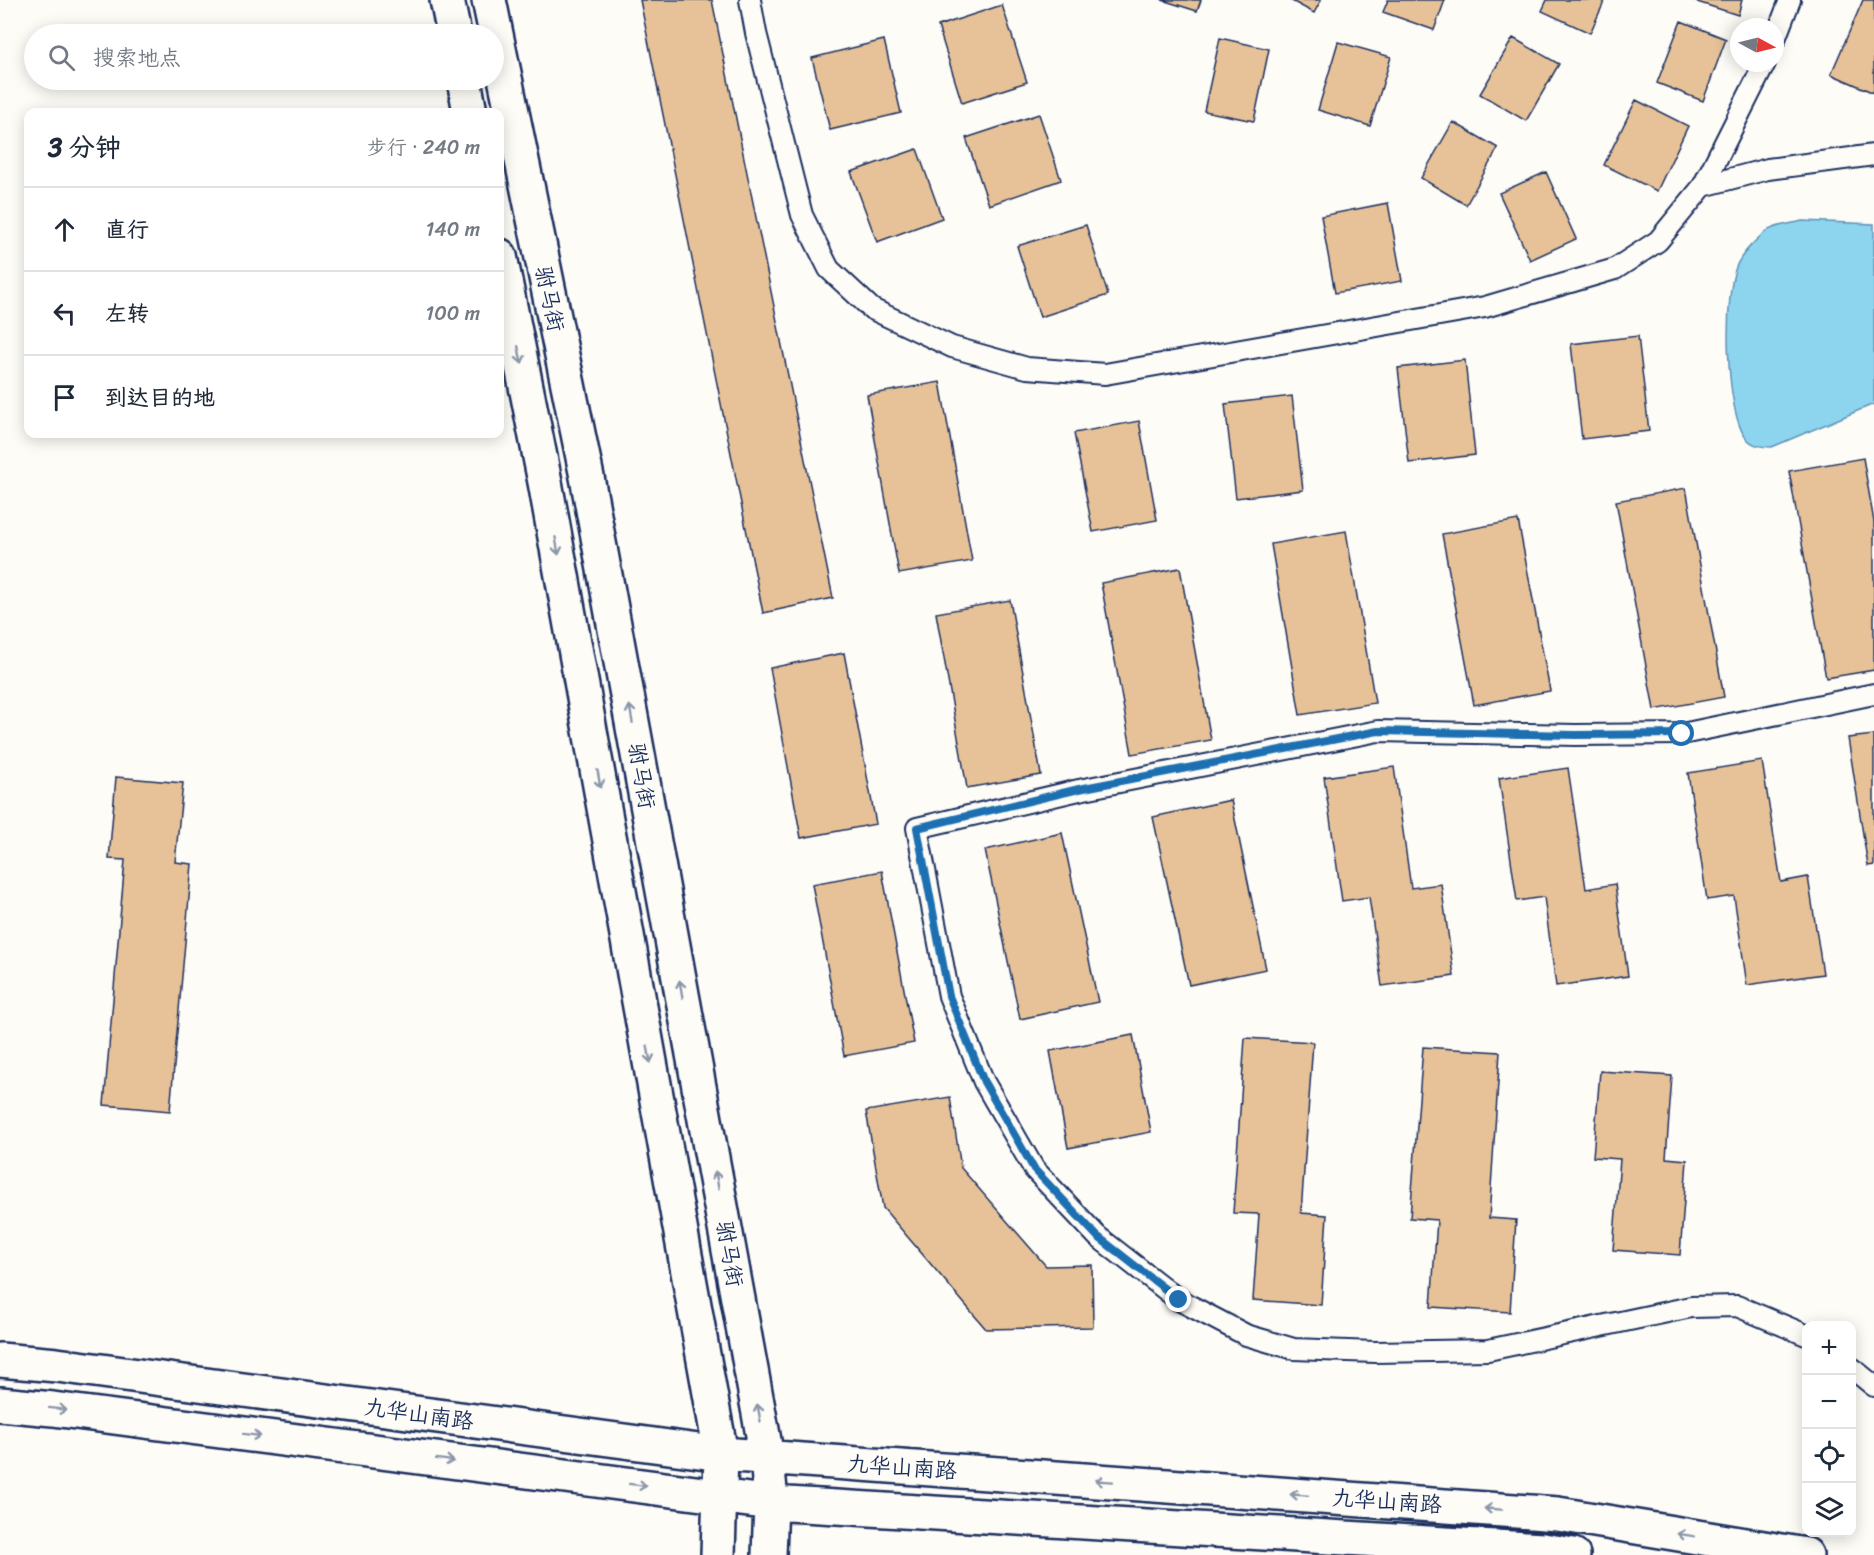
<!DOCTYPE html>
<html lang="zh">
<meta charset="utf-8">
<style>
:root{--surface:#fff;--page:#f2f2f3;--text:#1f2937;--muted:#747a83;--line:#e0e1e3}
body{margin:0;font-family:Sriracha,"LXGW WenKai TC",sans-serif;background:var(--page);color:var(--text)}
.controls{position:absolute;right:18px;bottom:18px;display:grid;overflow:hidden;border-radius:12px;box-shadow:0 3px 15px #0003}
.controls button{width:54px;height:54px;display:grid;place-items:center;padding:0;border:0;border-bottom:2px solid var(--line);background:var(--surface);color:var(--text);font:30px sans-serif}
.compass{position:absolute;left:1730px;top:18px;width:54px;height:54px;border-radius:50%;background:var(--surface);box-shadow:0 3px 15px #0003;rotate:97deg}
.stop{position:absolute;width:18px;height:18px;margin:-14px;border:4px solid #1f6fb2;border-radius:50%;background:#fff}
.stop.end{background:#1f6fb2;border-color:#fff;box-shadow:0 2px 6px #0008}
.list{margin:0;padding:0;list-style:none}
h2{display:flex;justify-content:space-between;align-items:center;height:78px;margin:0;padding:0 24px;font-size:26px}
h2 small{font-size:20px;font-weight:400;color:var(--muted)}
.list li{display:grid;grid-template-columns:39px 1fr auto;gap:18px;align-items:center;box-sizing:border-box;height:84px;padding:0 24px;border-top:2px solid var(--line)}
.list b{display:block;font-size:22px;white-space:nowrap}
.list em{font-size:20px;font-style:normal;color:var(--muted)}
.icon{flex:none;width:33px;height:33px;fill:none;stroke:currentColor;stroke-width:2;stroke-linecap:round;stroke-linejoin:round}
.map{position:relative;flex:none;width:1874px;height:1555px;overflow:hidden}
.search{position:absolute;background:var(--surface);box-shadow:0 3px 15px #0003;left:24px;top:24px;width:480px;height:66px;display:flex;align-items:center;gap:15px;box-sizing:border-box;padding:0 21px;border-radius:33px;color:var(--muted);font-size:22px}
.panel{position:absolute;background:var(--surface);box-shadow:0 3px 15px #0003;left:24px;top:108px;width:480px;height:330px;border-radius:12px}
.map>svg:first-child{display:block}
</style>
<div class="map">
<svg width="1874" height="1555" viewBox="0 0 1874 1555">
<rect width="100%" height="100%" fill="#fdfcf7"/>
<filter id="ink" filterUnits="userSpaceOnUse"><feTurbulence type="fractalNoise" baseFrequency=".0167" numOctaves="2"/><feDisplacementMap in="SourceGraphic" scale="12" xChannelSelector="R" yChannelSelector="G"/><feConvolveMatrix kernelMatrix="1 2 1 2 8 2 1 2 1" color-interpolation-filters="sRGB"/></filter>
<g filter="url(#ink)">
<path fill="#8dd4ef" stroke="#5f92b5" stroke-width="1.5" d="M1802,221L1874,224V404L1772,447C1762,447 1754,446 1747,439C1725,416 1722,288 1739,261C1744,252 1758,237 1767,231C1776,225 1792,224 1802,221Z"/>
<path fill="#e7c298" stroke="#1b2f5e" stroke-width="1.5" d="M640,0H712L833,598L763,613Z
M1162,0H1201L1197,11Z
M1290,0H1321L1314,13Z
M1388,0H1445L1434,30L1383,12Z
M1547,0H1605L1590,33L1542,11Z
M1691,0H1742L1738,15Z
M1863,0H1874V93L1831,74Z
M1002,5L1027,82L962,103L938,26Z
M1681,21L1726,39L1703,101L1657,83Z
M1220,38L1269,49L1254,121L1204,111Z
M1513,38L1559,64L1526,121L1480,94Z
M884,40L901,113L830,130L812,58Z
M1338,42L1391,57L1370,126L1318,110Z
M1636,100L1688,126L1657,191L1604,165Z
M1039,114L1061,180L989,205L966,138Z
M1453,122L1498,148L1466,205L1421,178Z
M917,149L942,218L877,242L851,172Z
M1546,172L1576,239L1530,260L1499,193Z
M1388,203L1402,281L1335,293L1321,216Z
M1086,225L1108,295L1040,317L1017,246Z
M1638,336L1649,431L1582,439L1571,344Z
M1465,360L1475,455L1409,463L1398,368Z
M940,382L972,561L899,574L867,395Z
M1292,396L1303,490L1236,498L1225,404Z
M1139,421L1157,520L1093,532L1074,433Z
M1863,458L1874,522V670L1826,678L1789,471Z
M1686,488L1724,697L1654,710L1616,501Z
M1518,520L1550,691L1474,705L1442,534Z
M1346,531L1375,703L1300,715L1271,544Z
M1180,568L1211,740L1132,754L1101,583Z
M1010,600L1041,775L967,788L936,613Z
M844,653L876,824L801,838L770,668Z
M1874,735V865L1868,866L1848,738Z
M1762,761L1781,882L1808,877L1823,974L1747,985L1734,896L1707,900L1688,773Z
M1394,767L1411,888L1441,884L1454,976L1382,986L1369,897L1342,901L1324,777Z
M1568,768L1586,889L1615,884L1628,976L1556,986L1544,897L1517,901L1499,778Z
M116,777L183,783L175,862L192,864L170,1111L104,1105L125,860L109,859Z
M1231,800L1266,969L1189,985L1153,817Z
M1062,833L1098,1002L1020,1019L985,850Z
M882,871L914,1043L844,1056L812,884Z
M1133,1035L1151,1132L1068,1148L1050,1051Z
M1245,1038L1313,1042L1301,1213L1327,1215L1321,1305L1253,1300L1259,1214L1233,1213Z
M1423,1047L1500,1052L1489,1218L1516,1220L1510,1312L1431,1307L1437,1220L1410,1218Z
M1600,1071L1672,1076L1666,1158L1687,1160L1680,1255L1613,1250L1620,1159L1593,1157Z
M950,1097L961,1168L1046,1266L1092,1265L1093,1327L986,1329L883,1208L866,1111Z"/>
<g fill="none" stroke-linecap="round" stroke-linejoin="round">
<defs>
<path id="service" d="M750,0L756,33L802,215L829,269L872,309L952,347L1027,368L1105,374L1485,307L1615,269L1658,241L1703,186L1765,63
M1775,39L1790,0
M1703,186L1768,169L1874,155
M1806,1335L1737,1306L1691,1307L1488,1350L1375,1352L1294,1349L1246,1335L1179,1300L1097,1236L1034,1169L984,1082L949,996L917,828L1079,790L1378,731L1575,735L1682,734L1874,694
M1852,1368L1874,1386"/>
<path id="secondary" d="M447,0L454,34
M489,0L587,477L767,1457L771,1503L769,1555
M464,80L470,112
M500,256L545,482L721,1454L718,1555
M0,1360L57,1365L721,1454L1558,1514L1806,1555
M0,1404L53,1409L771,1503L1543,1550L1573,1555"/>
</defs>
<use href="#service" stroke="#1b2f5e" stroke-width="24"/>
<use href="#secondary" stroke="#1b2f5e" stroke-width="38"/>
<use href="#service" stroke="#fdfcf7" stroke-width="20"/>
<use href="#secondary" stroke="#fdfcf7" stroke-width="33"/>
</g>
<defs><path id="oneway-shaft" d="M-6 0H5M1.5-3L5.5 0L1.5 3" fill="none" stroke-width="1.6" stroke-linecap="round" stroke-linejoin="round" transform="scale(1.5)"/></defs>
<g stroke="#8c96aa">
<use href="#oneway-shaft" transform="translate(520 355) rotate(78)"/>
<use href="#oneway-shaft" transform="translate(557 546) rotate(80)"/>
<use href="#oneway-shaft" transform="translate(631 714) rotate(-100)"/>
<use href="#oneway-shaft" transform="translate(599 779) rotate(80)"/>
<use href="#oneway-shaft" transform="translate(681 989) rotate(-100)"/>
<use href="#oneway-shaft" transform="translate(649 1054) rotate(80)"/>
<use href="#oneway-shaft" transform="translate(717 1180) rotate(-100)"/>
<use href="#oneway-shaft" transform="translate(58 1409) rotate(7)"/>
<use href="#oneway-shaft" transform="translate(759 1413) rotate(-100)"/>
<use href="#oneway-shaft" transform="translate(252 1435) rotate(7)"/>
<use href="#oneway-shaft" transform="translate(445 1460) rotate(7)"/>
<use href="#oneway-shaft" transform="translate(1104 1481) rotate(-176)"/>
<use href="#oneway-shaft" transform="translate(638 1485) rotate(7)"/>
<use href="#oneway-shaft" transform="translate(1299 1495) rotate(-176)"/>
<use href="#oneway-shaft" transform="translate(1493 1509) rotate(-176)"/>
<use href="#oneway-shaft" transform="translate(1686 1535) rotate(-171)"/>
</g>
</g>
<g fill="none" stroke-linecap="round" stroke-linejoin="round" filter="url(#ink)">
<path stroke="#1f6fb2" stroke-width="8" d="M1179,1300L1097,1236L1034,1169L984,1082L949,996L917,828L1079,789L1378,731L1575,735L1682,734"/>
</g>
<g text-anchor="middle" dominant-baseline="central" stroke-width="6" stroke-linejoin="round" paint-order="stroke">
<g font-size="22" fill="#1b2f5e" stroke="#fdfcf7">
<text transform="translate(550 299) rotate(78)">驸马街</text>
<text transform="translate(642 776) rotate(80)">驸马街</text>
<text transform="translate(730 1254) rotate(80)">驸马街</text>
<text transform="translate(419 1414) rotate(8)">九华山南路</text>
<text transform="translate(902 1467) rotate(4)">九华山南路</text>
<text transform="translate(1387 1501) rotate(4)">九华山南路</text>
</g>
</g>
</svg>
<div class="controls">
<button>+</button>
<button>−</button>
<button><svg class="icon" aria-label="locate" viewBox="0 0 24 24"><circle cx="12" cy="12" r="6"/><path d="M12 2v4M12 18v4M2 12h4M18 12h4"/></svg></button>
<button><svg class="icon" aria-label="layers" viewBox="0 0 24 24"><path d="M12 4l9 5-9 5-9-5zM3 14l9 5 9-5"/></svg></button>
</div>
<svg class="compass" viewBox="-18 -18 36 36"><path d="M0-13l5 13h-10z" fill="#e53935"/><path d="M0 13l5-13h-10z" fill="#747a83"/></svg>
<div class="stop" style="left:1682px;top:734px"></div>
<div class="stop end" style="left:1179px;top:1300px"></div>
<div class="search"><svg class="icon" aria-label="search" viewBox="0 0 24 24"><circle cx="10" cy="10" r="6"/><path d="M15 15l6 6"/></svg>搜索地点</div>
<section class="panel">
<h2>3 分钟<small>步行 · 240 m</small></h2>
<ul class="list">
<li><svg class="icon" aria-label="ahead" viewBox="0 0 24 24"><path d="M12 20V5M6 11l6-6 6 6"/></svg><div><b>直行</b></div><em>140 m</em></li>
<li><svg class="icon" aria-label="left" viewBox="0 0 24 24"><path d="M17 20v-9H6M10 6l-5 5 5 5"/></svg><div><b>左转</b></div><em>100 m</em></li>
<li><svg class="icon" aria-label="arrive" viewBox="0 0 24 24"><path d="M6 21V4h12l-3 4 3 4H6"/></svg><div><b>到达目的地</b></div></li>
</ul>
</section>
</div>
